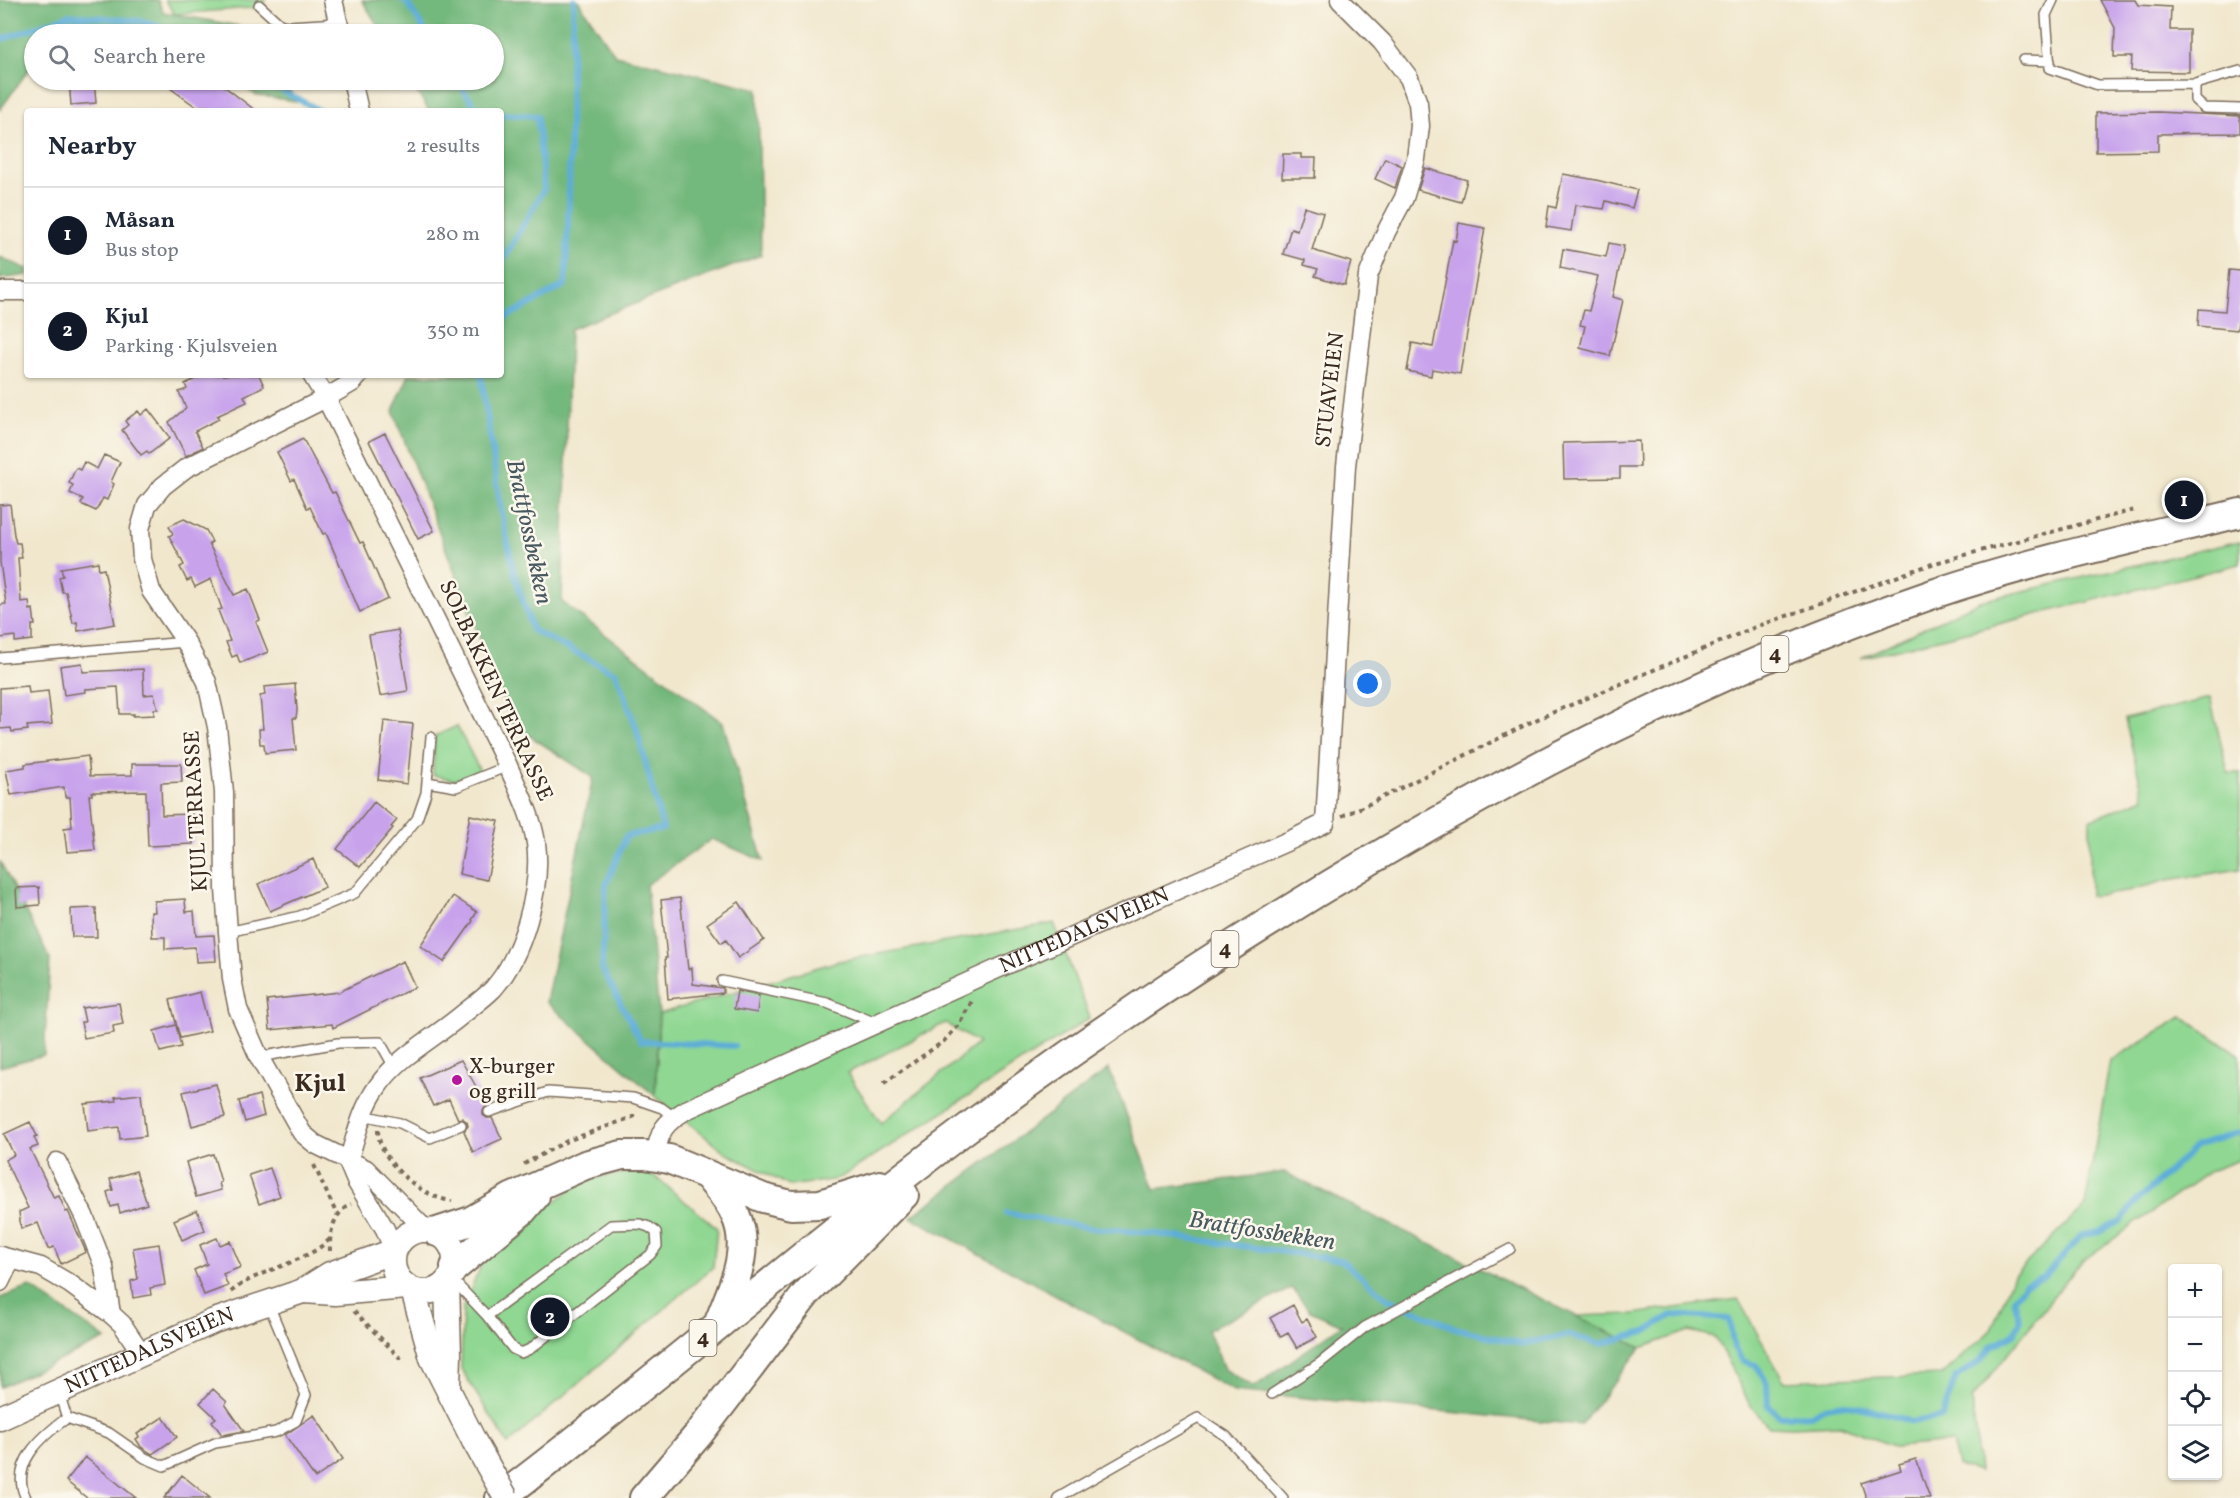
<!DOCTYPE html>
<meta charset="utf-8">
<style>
:root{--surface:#fff;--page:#f6f6f7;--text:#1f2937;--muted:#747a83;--line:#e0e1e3;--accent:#111827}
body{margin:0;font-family:Vollkorn,serif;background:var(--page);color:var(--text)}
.controls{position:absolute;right:18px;bottom:18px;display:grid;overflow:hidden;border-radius:6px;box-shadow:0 2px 4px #0004}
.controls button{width:54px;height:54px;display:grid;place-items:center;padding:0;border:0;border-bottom:2px solid var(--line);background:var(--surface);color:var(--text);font:30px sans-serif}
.you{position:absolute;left:1368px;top:684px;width:21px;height:21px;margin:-15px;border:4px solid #fff;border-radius:50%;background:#1a73e8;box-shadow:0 0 0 9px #1a73e833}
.badge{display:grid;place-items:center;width:39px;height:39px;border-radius:50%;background:var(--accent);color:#fff;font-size:20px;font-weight:700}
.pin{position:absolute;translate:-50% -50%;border:3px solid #fff;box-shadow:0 2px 6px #0006}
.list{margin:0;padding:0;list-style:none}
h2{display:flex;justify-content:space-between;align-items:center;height:78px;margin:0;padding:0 24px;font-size:26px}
h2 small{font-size:20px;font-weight:400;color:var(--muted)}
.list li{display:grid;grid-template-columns:39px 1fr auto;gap:18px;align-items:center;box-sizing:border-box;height:96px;padding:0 24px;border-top:2px solid var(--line)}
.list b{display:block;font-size:22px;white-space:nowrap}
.list p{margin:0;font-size:20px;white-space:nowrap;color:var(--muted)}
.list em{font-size:20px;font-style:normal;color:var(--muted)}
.icon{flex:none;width:33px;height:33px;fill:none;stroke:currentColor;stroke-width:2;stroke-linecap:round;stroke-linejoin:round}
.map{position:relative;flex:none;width:2240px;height:1498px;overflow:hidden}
.search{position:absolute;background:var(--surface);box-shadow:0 2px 4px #0004;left:24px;top:24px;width:480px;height:66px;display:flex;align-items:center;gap:15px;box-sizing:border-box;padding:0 21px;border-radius:33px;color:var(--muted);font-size:22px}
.panel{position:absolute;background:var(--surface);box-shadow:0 2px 4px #0004;left:24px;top:108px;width:480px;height:270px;border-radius:6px}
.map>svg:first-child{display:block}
</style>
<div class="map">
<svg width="2240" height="1498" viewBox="0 0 2240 1498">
<rect width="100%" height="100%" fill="#fbf7ec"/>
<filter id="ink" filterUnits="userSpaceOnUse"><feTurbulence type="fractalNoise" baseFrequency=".0167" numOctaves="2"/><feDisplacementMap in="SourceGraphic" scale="12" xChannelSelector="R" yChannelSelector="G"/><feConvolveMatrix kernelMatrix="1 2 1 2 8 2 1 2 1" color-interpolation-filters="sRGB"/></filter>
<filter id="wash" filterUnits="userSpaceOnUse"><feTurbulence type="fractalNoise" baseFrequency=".008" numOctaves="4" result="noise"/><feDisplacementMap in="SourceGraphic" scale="24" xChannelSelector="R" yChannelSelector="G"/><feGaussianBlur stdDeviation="1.35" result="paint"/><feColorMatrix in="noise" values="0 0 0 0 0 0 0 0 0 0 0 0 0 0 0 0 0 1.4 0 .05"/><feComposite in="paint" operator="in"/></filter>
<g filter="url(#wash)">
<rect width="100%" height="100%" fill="#f1e7cd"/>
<path fill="#8fd792" stroke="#658058" stroke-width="1.5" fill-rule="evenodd" d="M165,0H265L263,7L175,14Z
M2240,541V564L1861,658L1980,601Z
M2210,698L2228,773H2240V869L2168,880L2120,893L2090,896V820L2144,798L2125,719Z
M457,726L480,771L454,780L433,775L435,736Z
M1054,923L1090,1018L838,1179L790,1186L726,1153L655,1096L659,1014L839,961ZM945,1023L978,1043L881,1123L847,1073Z
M2182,1017L2240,1055V1160L2212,1170L2082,1261L1972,1399L1979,1472L1958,1466L1952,1442L1895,1447L1840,1425L1792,1427L1768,1426L1750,1405L1715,1337L1689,1331L1641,1348L1576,1316L1633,1314L1738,1299L1784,1381L1942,1375L1991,1330L2014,1275L2085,1206L2110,1061Z
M647,1170L717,1228L713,1267L508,1444L461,1369L463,1307L488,1250L586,1179Z"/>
<path fill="#73b87c" stroke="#57714d" stroke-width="1.5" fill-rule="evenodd" d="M0,0H158L163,12L238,26L244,34H34V62L0,110Z
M362,0H578L615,55L758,89L761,255L570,329L562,602L723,723L763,861L712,839L646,885L659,1014L655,1096L546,1002L593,777L513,725L393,411L409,375H501V111H429L410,80H494V34H383Z
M234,80H281L299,102L256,95Z
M0,257L27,269V275L0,279Z
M0,861L50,959L44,1055L0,1067Z
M1109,1069L1155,1189L1284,1172L1641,1348L1581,1425L1234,1391L911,1217ZM1292,1288L1310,1311L1342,1325L1254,1387L1224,1369L1208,1330Z
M30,1287L106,1339L0,1387V1298Z"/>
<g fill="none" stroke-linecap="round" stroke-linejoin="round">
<path stroke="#5dadd7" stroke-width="6" d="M402,0L407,3L427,34
M0,40L69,15L140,21L184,34
M268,80L286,93L321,111
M457,80L478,111
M501,114L537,116L544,189L501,264
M501,320L565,285C572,190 568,95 574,0
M481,375L501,511L514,572L532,630L616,673L636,727L663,829L626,836L606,885L602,969L641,1041L734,1046
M1006,1213L1091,1228L1150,1233L1341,1260L1388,1299L1455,1328L1521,1344L1568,1335L1601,1344L1645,1332L1672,1315L1729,1319L1734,1348L1743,1361L1756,1365L1767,1383L1768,1405L1779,1416L1811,1415L1825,1407L1845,1404L1889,1414L1912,1422L1942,1417L1956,1377L1981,1360L1992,1346L2014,1334L2020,1321L2014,1299L2024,1285L2044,1277L2082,1235L2100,1232L2122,1220L2133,1205L2196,1146L2240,1132"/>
</g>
<g id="blocks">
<path fill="#c8a3ec" d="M2100,0H2135L2138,5L2171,7L2170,30H2189V72L2131,71L2132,57H2114L2115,28Z
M69,80H94L96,103L71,105Z
M159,80H216L256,111H202Z
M2158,112L2240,116V133L2158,134V151L2096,152V113Z
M1283,154H1301V158H1316L1315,178H1282Z
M1385,158L1402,166L1395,188L1375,179Z
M1425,168L1467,180L1461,202L1418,190Z
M1563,174L1596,180L1637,190L1632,208L1606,201L1604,209L1575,205L1571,231L1546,227L1549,206L1556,208Z
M1304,207L1323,213L1312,250L1351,262L1344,285L1315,276L1318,269L1304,265L1305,260L1283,254L1291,228L1297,230Z
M1459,223L1485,228L1460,374L1432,369L1431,376L1407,371L1412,343L1433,347L1453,240L1456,241Z
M1609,243L1624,246L1613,297L1623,300L1610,356L1580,348L1585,326L1580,325L1584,310L1589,311L1598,276L1560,268L1563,249L1606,257Z
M2229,270L2240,271V322H2238L2237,330L2198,326L2199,309L2225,311Z
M204,375H259L264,386L244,396L247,402L217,416L219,419L195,431L203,447L186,456L169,422L186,408L179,392L187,389L185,384Z
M148,409L170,438L149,454L147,451L141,455L122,430L128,425L125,421L138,411L141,415Z
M385,433L434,531L418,539L369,441Z
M303,439L332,493L335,492L360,543L363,542L388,599L360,612L326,533L323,534L310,507L307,508L294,479L291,481L277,452Z
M1639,441L1640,467H1620V478L1564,479L1563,443Z
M104,455L120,462L111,482L114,484L107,500L103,498L96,511L81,504L83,499L70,493L73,485L69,483L76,468L80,470L84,462L97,469Z
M10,504L14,535L16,543H20L22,558H18L21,602L29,601L30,610L33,609L35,625H32V640L15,642V636L0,638V605L6,604L0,562V505Z
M184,519L206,530L212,542L209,544L234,595L248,589L260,620L256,622L268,652L240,663L237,655L232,657L226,642L230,641L218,610L222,609L211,579L195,587L191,579L187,581L180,567L184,565L169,536L173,534L169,526Z
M98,562L99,570L104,569L115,624L78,631L77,622L73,623L66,592H62L59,577L63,576L61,568Z
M398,630L408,691L380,696L369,635Z
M82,663L83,672L143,669L144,695L154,694L158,709H154V715L133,716L134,714H120L118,687L85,689L86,692L64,695L60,666Z
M295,684L297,710L296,718H293L296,750L265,753L264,744H260L259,729H263L260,696L265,695L264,687Z
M28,686L29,693L48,691L52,724L27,726L28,730L12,732L11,728L0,729V688Z
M384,721L413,724L407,784L378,780Z
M88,756L90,776L132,775V764H181L182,782L161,783L162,815L192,814L193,844L148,846L146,791L92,792V795H89L95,850L67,852L64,828L72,827L70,797H65L64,787L11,795L6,770L25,767V764Z
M374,802L397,820L391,827L393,828L360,867L337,849Z
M470,815L499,821L487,880L459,874Z
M313,859L325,887L270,911L258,884Z
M39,887L40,905L17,907L16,888Z
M453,896L477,912L472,920L473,921L444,962L420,946Z
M680,898L688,969L692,968L693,984L723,988V993L668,999L665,958H667L661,900Z
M185,899L186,912L194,911L196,936L214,935L216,961L196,962L195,947L165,949V937H152L151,912H155L154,901Z
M739,902L764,940L738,958L726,940L721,943L707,924Z
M96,908L97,937H72L71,909Z
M403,961L415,987L333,1028L332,1024L270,1030L267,1000L339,992Z
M737,991L759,996L757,1013L734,1009Z
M200,992L210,1031L180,1038L170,1000Z
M119,1003L123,1024L113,1026L114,1033L84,1038L81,1022H85L82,1008Z
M176,1025L181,1047L160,1052L154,1031Z
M461,1060L487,1106L483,1110V1115L487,1118H492L502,1139L473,1152L464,1131L468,1126L467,1122L462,1118L458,1119L449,1099L433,1106L420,1078Z
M216,1084L225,1117L192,1126L183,1092Z
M141,1094L146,1136L120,1139L119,1127L88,1131L85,1104L116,1101L115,1097Z
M259,1095L264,1116L245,1122L239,1101Z
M30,1122L37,1136L34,1137L38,1146L30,1149L54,1198L59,1196L66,1212L68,1211L86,1252L61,1264L54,1247L48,1249L38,1223L21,1229L19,1212L28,1208L5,1160L14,1155L4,1134Z
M213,1154L221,1182L219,1183L221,1190L196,1197L186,1162Z
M270,1168L280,1196L259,1204L249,1175Z
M136,1171L147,1204L120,1213L118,1205L111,1207L107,1192L113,1190L110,1179Z
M197,1210L205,1230L182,1240L174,1220Z
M217,1238L220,1245L230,1241L241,1267L223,1274L228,1286L204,1295L194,1270L207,1264L200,1245Z
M159,1244L165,1285L150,1288L151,1295L133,1298L131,1281L138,1279L133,1248Z
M1293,1305L1302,1322L1307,1319L1317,1337L1297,1348L1288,1333L1281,1337L1270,1318Z
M213,1389L227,1402L225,1404L244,1431L222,1435L212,1421L216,1418L200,1403Z
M314,1415L343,1459L315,1478L285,1435Z
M163,1417L177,1437L152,1454L141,1447L136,1439L139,1437L137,1434Z
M85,1457L136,1498H87L66,1481Z
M1916,1459L1930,1498H1866L1861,1483L1901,1470L1899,1464Z
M182,1475L210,1498H164Z"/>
</g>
</g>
<g filter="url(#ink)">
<use href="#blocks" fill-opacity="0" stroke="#7b6c5b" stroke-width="1.5"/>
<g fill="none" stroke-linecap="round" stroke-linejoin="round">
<defs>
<path id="service" d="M2053,0L2046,15L2050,68L2098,85L2195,84L2240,71
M259,5L281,25L289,26L338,23
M2024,60L2050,61
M2195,84V100L2204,108L2240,109
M0,658L186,642
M427,782L456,787L508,766
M228,932L300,916L355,893L417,819L426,793L431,737
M722,981L827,1003L876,1023
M259,1057L338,1043L380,1042L394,1067
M489,1112L548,1092L633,1098L662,1108L674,1117
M362,1115L400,1123L430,1138L461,1125
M452,1279L487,1316L513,1349L521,1353L530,1349L650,1255L657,1246L656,1232L649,1227L640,1224L611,1225L487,1316
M59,1393L67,1418
M1272,1394L1320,1363L1365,1327L1510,1249
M67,1418L109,1433L145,1458L164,1466L215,1443L276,1432L296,1421L306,1395L269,1305
M26,1498C9,1464 42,1436 67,1418
M1058,1498L1198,1418L1226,1436L1283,1498"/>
<g id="minor">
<path d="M333,0L341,34"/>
<path d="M352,80L359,111"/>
<path d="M0,291H27"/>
<path d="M312,375L326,398L508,766C519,791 532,816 536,843C542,887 523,956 493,989C483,999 469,1009 458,1018C431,1040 398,1057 378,1086C362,1108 356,1136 348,1162"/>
<path d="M359,375L353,382L326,398L186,468L163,486L147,505L140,529L142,559L151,591L186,642L207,682L217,727L224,792L225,889L228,932L232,979L238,1009L259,1057L302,1133L315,1144L366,1169L425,1229"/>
<path id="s1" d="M655,1156C660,1130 663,1124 686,1110L988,973L1293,839L1325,823L1346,466L1368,276L1386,232L1404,198L1416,159L1420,126L1418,103L1409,78L1382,42L1340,0"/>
<path d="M57,1162L84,1216L104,1267L111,1314"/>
<path d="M348,1162L356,1181L385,1229L394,1251"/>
<path d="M0,1256L41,1267L70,1284L111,1314L122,1324L142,1354"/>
<path d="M0,1282L11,1259"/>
</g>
<g id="secondary">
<circle cx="424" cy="1261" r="31"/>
<path d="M447,1281L449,1355L448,1386"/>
<path d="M413,1290L432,1358L474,1441"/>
<path d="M303,1291L335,1293L407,1287"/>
<path id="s2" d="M0,1418L214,1321L303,1291L330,1274L394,1251"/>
</g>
<path id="trunk" d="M708,1176C717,1188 729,1200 735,1214C753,1251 731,1290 718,1325
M437,1232L471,1221L513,1197L585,1165L622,1155H645L669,1159L763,1198L791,1205L820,1204L880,1185
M455,1267L522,1211L535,1196
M500,1498C544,1466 585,1432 628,1398C744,1305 858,1209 978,1120C1106,1025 1239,938 1376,857C1554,752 1740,660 1936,593C2035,560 2138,538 2240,513
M644,1498L698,1435L806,1294L904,1195"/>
</defs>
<use href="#service" stroke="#7b6c5b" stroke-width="12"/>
<use href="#minor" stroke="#7b6c5b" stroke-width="21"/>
<use href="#secondary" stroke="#7b6c5b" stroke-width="27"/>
<use href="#trunk" stroke="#7b6c5b" stroke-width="32"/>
<path stroke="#7b6c5b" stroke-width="4" stroke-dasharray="4.5 4.5" stroke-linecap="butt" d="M1342,816L1371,803L1533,721L1753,628L1935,563L2134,510
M884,1083L944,1041L958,1026L972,1001
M378,1130C378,1161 422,1198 452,1201
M524,1164L567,1141L638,1115
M314,1165L337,1215
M330,1251C329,1233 334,1212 351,1204
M231,1292C259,1268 303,1265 330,1239
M354,1311L404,1362"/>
<use href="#service" stroke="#fff" stroke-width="9"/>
<use href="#minor" stroke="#fff" stroke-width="18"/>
<use href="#secondary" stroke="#fff" stroke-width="24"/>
<use href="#trunk" stroke="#fff" stroke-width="28"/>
<defs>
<path id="secondary-bridge" d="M474,1441L506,1498"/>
</defs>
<use href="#secondary-bridge" stroke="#7b6c5b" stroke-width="27" stroke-linecap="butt"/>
<use href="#secondary-bridge" stroke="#fff" stroke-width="24"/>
</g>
</g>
<circle fill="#b5179e" stroke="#fbf7ec" stroke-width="2" cx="457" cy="1080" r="6"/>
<g text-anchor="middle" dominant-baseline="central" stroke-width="5" stroke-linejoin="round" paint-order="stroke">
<g fill="#fbf7ec" stroke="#75685c" stroke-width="1.5">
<rect x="1761.5" y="636" width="27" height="36" rx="4.5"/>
<rect x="1211.5" y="931" width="27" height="36" rx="4.5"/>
<rect x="689.5" y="1320" width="27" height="36" rx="4.5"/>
</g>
<g font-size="21" font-weight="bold" fill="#3b2a1e">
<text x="1775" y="654">4</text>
<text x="1225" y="949">4</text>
<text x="703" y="1338">4</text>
</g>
<g font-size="22" fill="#3b2a1e" stroke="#fbf7ec">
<text transform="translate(1331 390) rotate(-83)">STUAVEIEN</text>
<text transform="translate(495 691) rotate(65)">SOLBAKKEN TERRASSE</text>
<text transform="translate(197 811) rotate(-93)">KJUL TERRASSE</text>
<text stroke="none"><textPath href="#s1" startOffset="495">NITTEDALSVEIEN</textPath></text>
<text stroke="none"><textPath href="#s2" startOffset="164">NITTEDALSVEIEN</textPath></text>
</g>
<g font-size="22" fill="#3b2a1e" stroke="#fbf7ec" text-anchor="start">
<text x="469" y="1067">X-burger<tspan x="469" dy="25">og grill</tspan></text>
</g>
<g font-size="24" font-style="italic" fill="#47585f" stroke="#fbf7ec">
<text transform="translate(528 532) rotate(78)">Brattfossbekken</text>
<text transform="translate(1262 1232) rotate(9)">Brattfossbekken</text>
</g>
<g font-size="26" font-weight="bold" fill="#3b2a1e" stroke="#fbf7ec">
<text x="320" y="1084">Kjul</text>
</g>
</g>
</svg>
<div class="controls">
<button>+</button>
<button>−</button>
<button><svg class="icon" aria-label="locate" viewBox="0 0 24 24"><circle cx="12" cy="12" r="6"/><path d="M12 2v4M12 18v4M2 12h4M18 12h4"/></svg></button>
<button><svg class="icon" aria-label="layers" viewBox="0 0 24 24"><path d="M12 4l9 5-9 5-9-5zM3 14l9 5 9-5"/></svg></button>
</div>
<div class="you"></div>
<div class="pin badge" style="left:2184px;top:500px">1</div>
<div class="pin badge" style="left:550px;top:1317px">2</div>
<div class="search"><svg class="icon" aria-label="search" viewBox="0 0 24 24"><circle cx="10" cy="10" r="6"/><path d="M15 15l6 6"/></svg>Search here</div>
<section class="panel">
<h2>Nearby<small>2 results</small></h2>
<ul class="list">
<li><span class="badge">1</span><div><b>Måsan</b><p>Bus stop</p></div><em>280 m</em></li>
<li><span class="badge">2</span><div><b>Kjul</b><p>Parking · Kjulsveien</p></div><em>350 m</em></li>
</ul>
</section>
</div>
